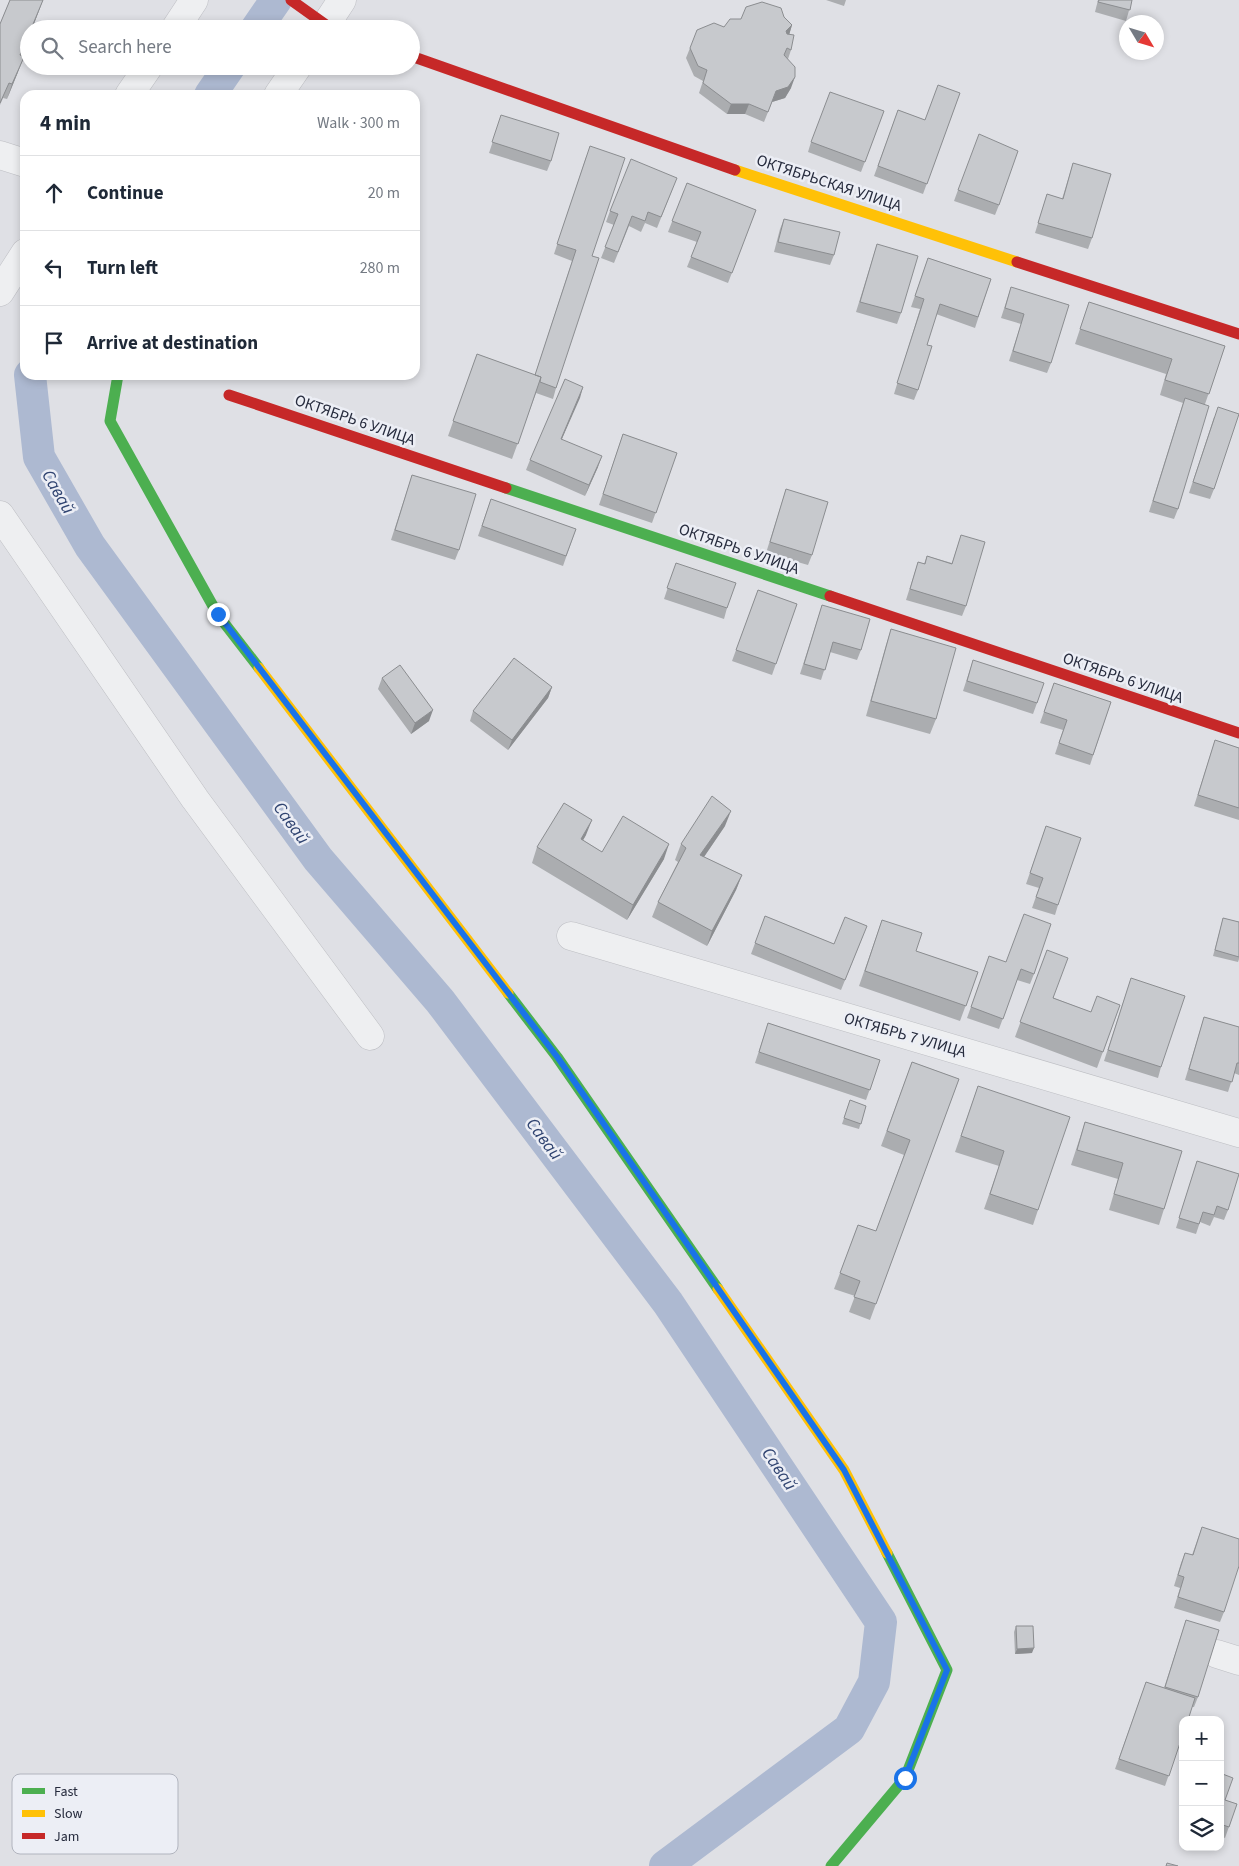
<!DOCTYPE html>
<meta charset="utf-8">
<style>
:root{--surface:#fff;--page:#f2f2f3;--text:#1f2937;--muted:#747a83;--line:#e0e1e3}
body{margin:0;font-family:"Source Sans 3",sans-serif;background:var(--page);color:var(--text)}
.controls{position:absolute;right:15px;bottom:15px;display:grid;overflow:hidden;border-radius:10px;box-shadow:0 2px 8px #0003}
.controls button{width:45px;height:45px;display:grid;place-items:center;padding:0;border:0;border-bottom:1px solid var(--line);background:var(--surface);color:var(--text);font:25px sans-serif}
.compass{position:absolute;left:1119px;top:15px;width:45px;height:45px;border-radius:50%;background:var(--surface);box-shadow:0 2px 8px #0003;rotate:128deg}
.stop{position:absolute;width:15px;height:15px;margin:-11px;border:4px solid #1a73e8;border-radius:50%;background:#fff}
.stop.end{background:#1a73e8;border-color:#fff;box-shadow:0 1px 5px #0008}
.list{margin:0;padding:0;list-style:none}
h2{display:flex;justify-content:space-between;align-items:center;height:65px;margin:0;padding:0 20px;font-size:21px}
h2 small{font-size:16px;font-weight:400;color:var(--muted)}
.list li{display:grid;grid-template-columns:32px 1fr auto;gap:15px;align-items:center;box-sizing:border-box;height:75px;padding:0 20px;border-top:1px solid var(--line)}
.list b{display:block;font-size:19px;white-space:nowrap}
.list em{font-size:16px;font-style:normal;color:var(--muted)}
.icon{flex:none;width:28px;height:28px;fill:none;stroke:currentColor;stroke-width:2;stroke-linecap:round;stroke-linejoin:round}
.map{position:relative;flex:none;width:1239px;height:1866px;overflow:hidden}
.search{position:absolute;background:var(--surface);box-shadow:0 2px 8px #0003;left:20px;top:20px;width:400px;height:55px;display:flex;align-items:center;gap:12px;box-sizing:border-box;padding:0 18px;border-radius:28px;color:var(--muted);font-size:19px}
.panel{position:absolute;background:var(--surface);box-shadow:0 2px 8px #0003;left:20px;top:90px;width:400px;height:290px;border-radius:15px}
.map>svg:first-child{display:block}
</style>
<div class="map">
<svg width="1239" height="1866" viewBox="0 0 1239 1866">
<rect width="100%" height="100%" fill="#dfe0e5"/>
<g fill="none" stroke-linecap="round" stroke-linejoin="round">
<path stroke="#adb9d1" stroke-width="32" d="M256,29L276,0
M210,95L230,66
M30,375L39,457L90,546L318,859L440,1001L668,1303L881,1622L874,1682L849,1729L665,1866"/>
<defs>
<path id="street" d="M175,29L194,0
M323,29L342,0
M129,95L149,66
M278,95L298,66
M0,155L25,163
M0,292L25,253
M0,515L195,799L370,1036
M571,936L1239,1133
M1217,1654L1239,1661"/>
</defs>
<use href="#street" stroke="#bdbec3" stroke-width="29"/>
<use href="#street" stroke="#eeeff1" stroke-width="28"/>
<path stroke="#4caf50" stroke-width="11" d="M118,375L110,421L218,615L259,668
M506,488L830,596
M508,993L557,1057L718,1289
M831,1866L905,1778L947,1670L887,1553"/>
<path stroke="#ffc107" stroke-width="11" d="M735,170L1017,262
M259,668L508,993
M718,1289L844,1470L887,1553"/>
<path stroke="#c62828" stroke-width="11" d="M291,0L326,25L336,29
M411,56L735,170
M1017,262L1239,334
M229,395L506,488
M830,596L1239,733"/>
</g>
<path fill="#abadb0" d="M10,0H43L32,29H29V35L20,55L18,72L7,99L3,98L0,105V24Z
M826,0H846L844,6Z
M1098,0H1132L1126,21L1095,12Z
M784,17L792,25L789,35L791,50L788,59L791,88L785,98L772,102L764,122L745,114H727L699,93L703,81L694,76L686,58L690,48L724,27Z
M960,93L923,194L874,176L898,110L925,120Z
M884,111L861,172L808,152L811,142Z
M498,126L551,161L547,171L489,153Z
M586,157L592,256L553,399L536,393L512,459L448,436L477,354L535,375L572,261L554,254Z
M1073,163L1092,238L1088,249L1035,233L1047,194L1062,199Z
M687,183L756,210L728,283L687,267L697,242L668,232Z
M673,188L657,228L645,223L641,232L629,226L614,263L601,258L614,225L606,222L610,211Z
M958,190L999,205L995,215L954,201Z
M784,219L834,255L830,265L774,252L780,229Z
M877,244L901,313L897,324L856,312Z
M928,258L991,279L975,328L936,314L927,345L918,390L914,400L894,394L920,309L911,307Z
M1011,287L1051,363L1047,373L1009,361L1021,324L1001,318Z
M1089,302L1225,346L1205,404L1178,509L1174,519L1149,512L1183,403L1160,395L1166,374L1075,344Z
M583,387L562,439L598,467L585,496L526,470L530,460Z
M1214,417V489L1210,499L1189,493Z
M623,434L677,453L652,523L599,505Z
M412,475L459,550L455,560L391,540Z
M786,489L812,555L808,565L766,553Z
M491,499L576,529L563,566L478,536Z
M961,535L966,606L962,616L906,600L918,562L924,564L927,556L952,563Z
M676,563L727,608L724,619L664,599Z
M758,590L797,604L772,675L732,661Z
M822,605L861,650L857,660L830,652L821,680L800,674Z
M891,629L936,719L930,734L866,716L886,645Z
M973,660L1037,703L1033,714L963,691Z
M382,678L429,721L411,734L378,689Z
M1054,683L1111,702L1090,765L1055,754L1063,730L1040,723Z
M552,687L548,698L508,750L470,721L473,711Z
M1215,740L1239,748V820L1194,806Z
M725,826L704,857L742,875L736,890L707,946L652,917L658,902L678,862L675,860L681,844Z
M1046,826L1058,905L1055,915L1032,908L1039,888L1026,884Z
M586,835L583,840L602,852L664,859L627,920L532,863L537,847Z
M765,916L834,944L863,936L841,990L751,954Z
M1223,918L1239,922V959L1238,962L1213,956Z
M882,920L916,951L978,972L960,1021L859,986Z
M1047,950L1054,998L1091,1012L1120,1005L1097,1068L1015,1037Z
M989,956L1034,974L1030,984L1017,980L999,1029L967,1018Z
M1131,978L1161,1067L1158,1078L1104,1061Z
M1204,1017L1239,1027V1075L1234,1073L1228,1092L1185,1080Z
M768,1023L880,1060L866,1100L755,1063Z
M912,1062L959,1079L870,1320L849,1312L855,1296L834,1289L858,1225L876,1231L904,1155L881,1146Z
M978,1086L1038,1210L1033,1225L984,1209L999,1166L955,1152Z
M850,1100L866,1106L859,1129L842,1124Z
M1085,1122L1182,1151L1164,1209L1159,1225L1109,1210L1118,1179L1071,1165Z
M1197,1161L1228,1210L1224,1220L1214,1217L1210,1226L1200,1222L1196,1234L1176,1228Z
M1202,1527L1224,1612L1220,1622L1174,1608L1180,1588L1174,1586L1181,1563L1185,1553L1192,1555Z
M1186,1620L1198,1697L1194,1707H1192L1165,1786L1115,1769L1146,1682L1164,1688Z
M1016,1626L1032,1653L1015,1654L1014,1632Z
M1220,1773L1225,1800L1237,1804L1225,1838L1220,1836Z"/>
<path fill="#8b8d90" d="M43,0L32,29H31Z
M792,25L789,35L783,42L786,31Z
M29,33V35L14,70L20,55Z
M24,57L18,72L7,99L12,84Z
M795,77L791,88L785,98L772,102L776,91Z
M731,104H749L745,114H727Z
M583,387L580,398L557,450L561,439Z
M602,456L598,467L585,496L589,485Z
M552,687L548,698L508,750L512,740Z
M433,710L429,721L411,734L415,723Z
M731,811L725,826L695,870L700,855Z
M592,820L586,835L575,854L581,839Z
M669,844L664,859L627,920L633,905Z
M742,875L736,890L707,946L712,931Z
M1034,1648L1032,1653L1015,1654L1017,1649Z"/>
<path fill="#c7c9cd" stroke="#8b8d90" d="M10,0H43L31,29H29V33L20,55L24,57L12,84L9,83L0,103V24Z
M1099,0H1132L1130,10L1098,2Z
M762,2L781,8L784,17L792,25L786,31L787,34L794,35L791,50L787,48L784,55L795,67V77L788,87L776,91L768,112L749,104H731L703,83L707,70L698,66L690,48L697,30L714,23L724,27L730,19H741L746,7Z
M938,85L960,93L927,184L878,166L898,110L925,120Z
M830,92L884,111L865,162L811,142Z
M501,115L559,133L551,161L492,142Z
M979,134L1018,151L999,205L958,190Z
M590,146L625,158L592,256L599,258L556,388L540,382L541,377L535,375L576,250L557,244Z
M631,159L677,178L661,217L648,212L645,221L632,216L618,252L605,247L618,214L610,211Z
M1073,163L1111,174L1092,238L1038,223L1047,194L1063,199Z
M687,183L756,210L732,273L691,257L701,232L672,221Z
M784,219L840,232L834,255L778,242Z
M877,244L918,256L901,313L860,302Z
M928,258L991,279L978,317L940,304L927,345L932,346L918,390L897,383L924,299L915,296Z
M1011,287L1069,305L1051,363L1013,351L1024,314L1005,308Z
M1089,302L1225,346L1209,394L1165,380L1172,359L1080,329Z
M477,354L541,377L518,444L453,421Z
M565,379L583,387L561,439L602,456L589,485L530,460Z
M1185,398L1209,406L1178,509L1153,501Z
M1218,407L1239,414L1214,489L1193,482Z
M623,434L677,453L656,513L603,494Z
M412,475L476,494L459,550L395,530Z
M786,489L828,502L812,555L770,542Z
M491,499L576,529L566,556L482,526Z
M961,535L985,542L966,606L910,589L918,562L925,564L927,556L952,564Z
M676,563L736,583L727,608L667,588Z
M758,590L797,604L776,664L736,650Z
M822,605L870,619L861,650L833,642L825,670L804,664Z
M891,629L956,648L936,719L871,701Z
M514,658L552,687L512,740L473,711Z
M973,660L1044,683L1037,703L967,681Z
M400,665L433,710L415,723L382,678Z
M1054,683L1111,702L1093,755L1059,743L1067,720L1044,712Z
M1215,740L1239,748V808L1198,795Z
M712,796L731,811L700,855L742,875L712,931L658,902L686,848L681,844Z
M564,803L592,820L581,839L602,852L623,816L669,844L633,905L537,847Z
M1046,826L1081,838L1058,905L1036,897L1043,878L1030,873Z
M1024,914L1051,924L1034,974L1021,969L1003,1019L971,1007L989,956L1006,962Z
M765,916L834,944L845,917L867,926L845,980L755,943Z
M1223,918L1239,922V957L1215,950Z
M882,920L922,933L916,951L978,972L966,1006L865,971Z
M1047,950L1068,958L1053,998L1091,1012L1097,996L1120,1005L1103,1052L1020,1022Z
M1131,978L1185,996L1161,1067L1108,1050Z
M1204,1017L1239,1027V1063H1237L1232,1082L1189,1069Z
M768,1023L880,1060L870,1090L759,1052Z
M912,1062L959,1079L876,1304L854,1297L860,1281L840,1273L858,1225L876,1231L910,1140L887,1131Z
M978,1086L1070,1117L1038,1210L990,1194L1004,1151L961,1136Z
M850,1100L866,1106L861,1124L844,1118Z
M1085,1122L1182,1151L1164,1209L1114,1194L1123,1163L1077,1150Z
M1197,1161L1239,1174L1228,1210L1217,1206L1214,1215L1203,1212L1199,1224L1179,1218Z
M1202,1527L1239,1539V1566L1224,1612L1178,1597L1184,1577L1178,1575L1185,1553L1193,1555Z
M1186,1620L1219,1630L1198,1697L1165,1687Z
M1016,1626H1033L1034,1648L1017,1649Z
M1146,1682L1195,1698L1188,1720H1183V1734L1169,1776L1119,1759Z
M1220,1773L1233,1778L1225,1800L1237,1804L1229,1827L1220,1824Z
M1167,1863L1178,1866H1166Z"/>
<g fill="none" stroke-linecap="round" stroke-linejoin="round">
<path stroke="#1a73e8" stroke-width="6" d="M218,614L558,1058L844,1470L947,1670L905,1778"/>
</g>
<g text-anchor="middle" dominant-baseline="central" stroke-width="5" stroke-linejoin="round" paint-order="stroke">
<g font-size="16" fill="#262b3d" stroke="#eceef5">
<text transform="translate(829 183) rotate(18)">ОКТЯБРЬСКАЯ УЛИЦА</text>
<text transform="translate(355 420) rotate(19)">ОКТЯБРЬ 6 УЛИЦА</text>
<text transform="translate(739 549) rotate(19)">ОКТЯБРЬ 6 УЛИЦА</text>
<text transform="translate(1123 678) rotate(19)">ОКТЯБРЬ 6 УЛИЦА</text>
<text transform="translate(905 1035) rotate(16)">ОКТЯБРЬ 7 УЛИЦА</text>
</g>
<g font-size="18" font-style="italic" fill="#304471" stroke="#eceef5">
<text transform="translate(58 492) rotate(60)">Савай</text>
<text transform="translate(291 823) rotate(54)">Савай</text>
<text transform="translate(544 1139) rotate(53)">Савай</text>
<text transform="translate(779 1469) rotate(56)">Савай</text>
</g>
</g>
<rect x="12" y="1774" width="166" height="80" rx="8" fill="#eceef5" stroke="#b1b4be" stroke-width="1"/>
<rect x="22" y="1788" width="23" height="6" fill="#4caf50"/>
<rect x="22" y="1810" width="23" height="7" fill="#ffc107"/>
<rect x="22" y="1833" width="23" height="6" fill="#c62828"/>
<g font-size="14" fill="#262b3d">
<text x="54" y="1796">Fast</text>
<text x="54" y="1818">Slow</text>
<text x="54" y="1841">Jam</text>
</g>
</svg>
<div class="controls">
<button>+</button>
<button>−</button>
<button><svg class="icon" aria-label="layers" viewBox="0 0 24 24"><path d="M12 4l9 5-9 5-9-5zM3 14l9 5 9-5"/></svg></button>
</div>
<svg class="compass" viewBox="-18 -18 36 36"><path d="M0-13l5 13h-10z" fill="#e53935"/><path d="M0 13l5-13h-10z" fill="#747a83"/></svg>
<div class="stop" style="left:905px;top:1778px"></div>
<div class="stop end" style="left:218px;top:614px"></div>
<div class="search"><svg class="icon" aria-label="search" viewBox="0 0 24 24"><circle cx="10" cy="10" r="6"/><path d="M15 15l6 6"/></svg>Search here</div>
<section class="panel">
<h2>4 min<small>Walk · 300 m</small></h2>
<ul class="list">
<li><svg class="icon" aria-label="ahead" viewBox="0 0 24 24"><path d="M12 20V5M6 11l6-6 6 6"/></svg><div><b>Continue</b></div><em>20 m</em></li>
<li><svg class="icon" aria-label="left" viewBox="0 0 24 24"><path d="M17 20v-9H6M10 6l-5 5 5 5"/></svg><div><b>Turn left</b></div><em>280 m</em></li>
<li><svg class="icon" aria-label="arrive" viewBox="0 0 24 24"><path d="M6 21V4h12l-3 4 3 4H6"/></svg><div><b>Arrive at destination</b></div></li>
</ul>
</section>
</div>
